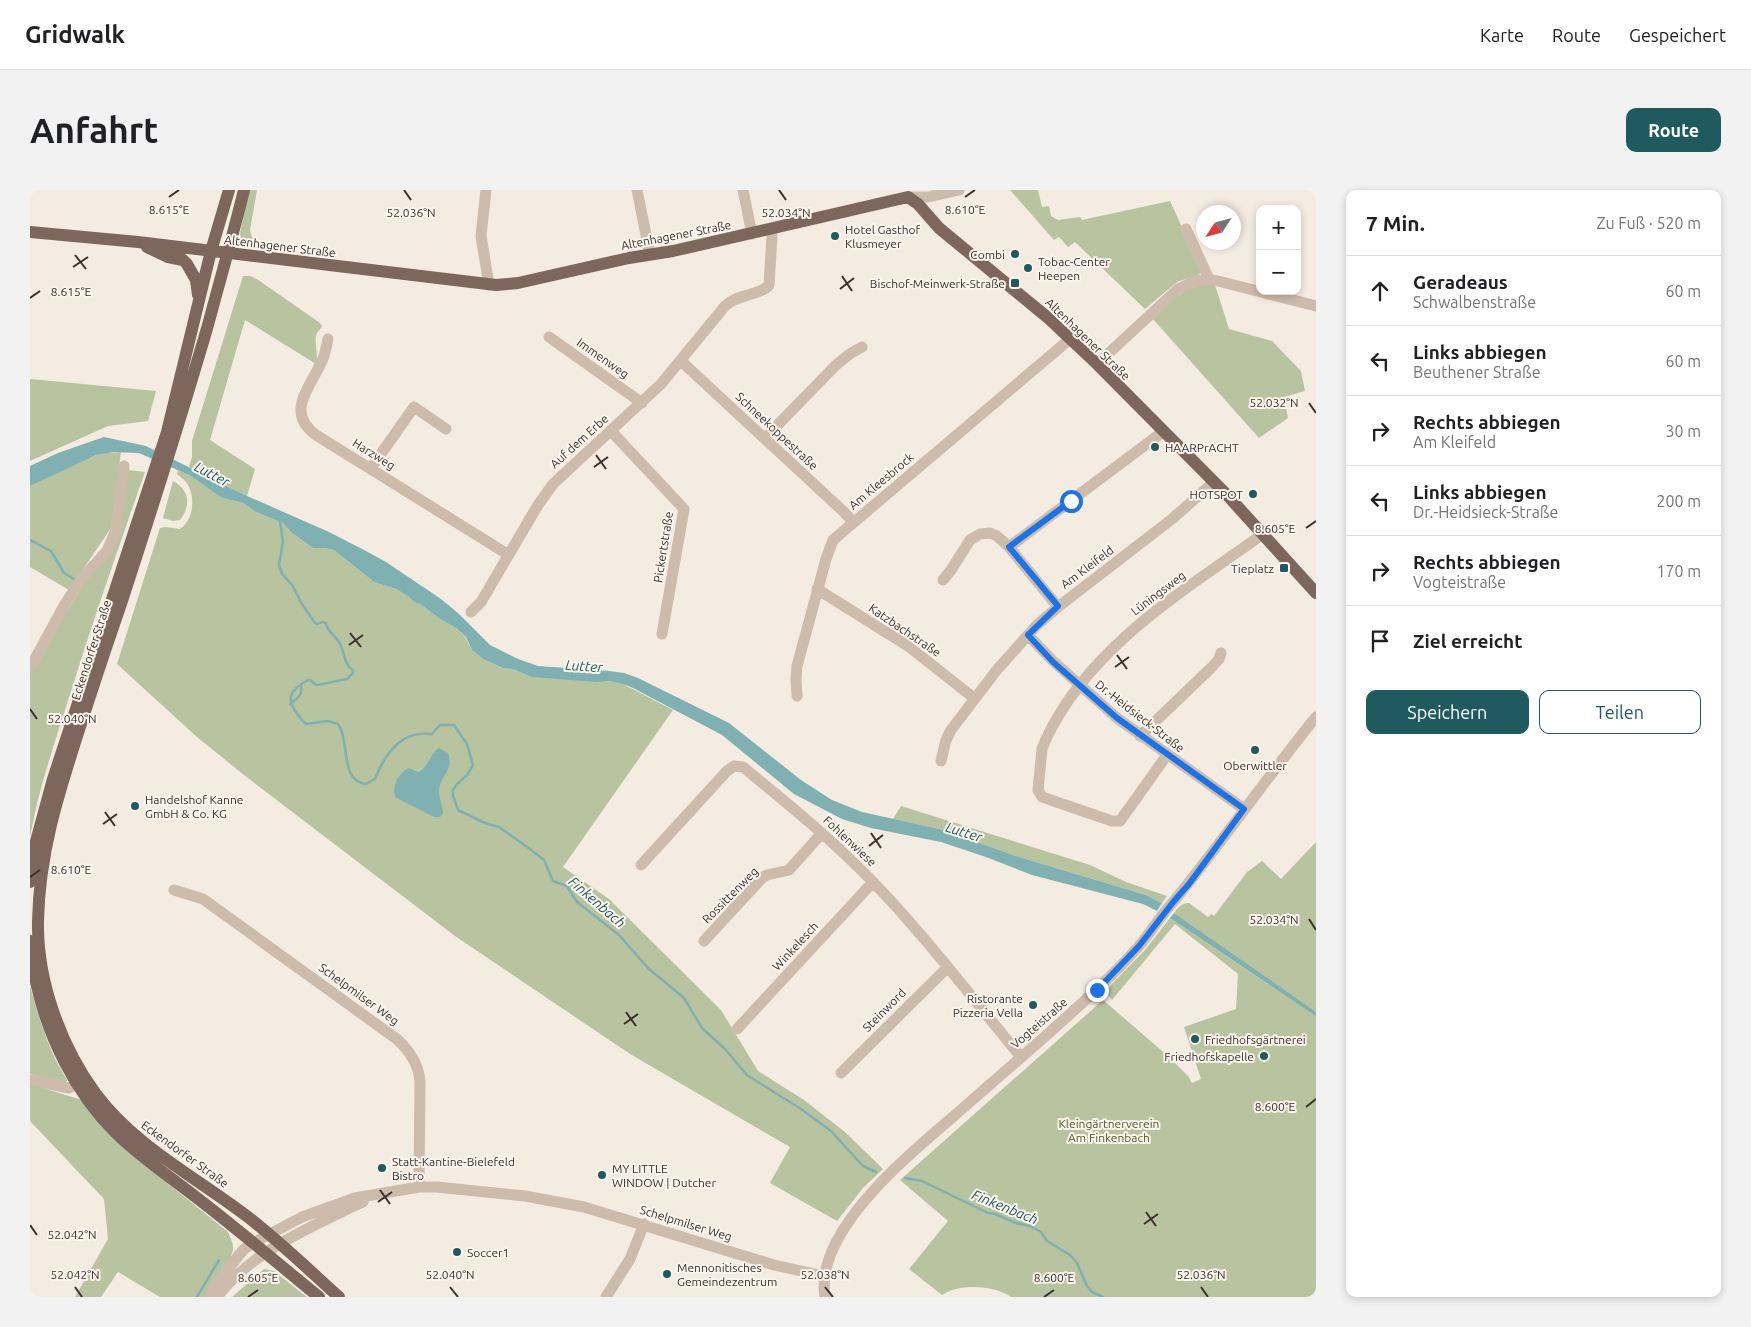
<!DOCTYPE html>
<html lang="de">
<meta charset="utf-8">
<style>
:root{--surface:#fff;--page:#f2f2f2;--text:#202124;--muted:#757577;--line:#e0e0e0;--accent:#1f5a5e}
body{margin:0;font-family:Ubuntu,sans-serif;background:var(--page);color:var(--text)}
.controls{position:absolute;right:15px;top:15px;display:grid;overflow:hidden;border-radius:10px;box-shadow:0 2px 8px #0003}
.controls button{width:45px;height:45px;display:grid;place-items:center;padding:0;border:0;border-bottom:1px solid var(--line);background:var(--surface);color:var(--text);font:25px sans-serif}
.compass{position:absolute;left:1166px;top:15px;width:45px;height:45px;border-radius:50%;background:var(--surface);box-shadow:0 2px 8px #0003;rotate:234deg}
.stop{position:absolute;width:15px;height:15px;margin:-11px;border:4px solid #1a73e8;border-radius:50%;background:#fff}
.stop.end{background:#1a73e8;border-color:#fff;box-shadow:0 1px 5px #0008}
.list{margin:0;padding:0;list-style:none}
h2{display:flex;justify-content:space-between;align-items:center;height:65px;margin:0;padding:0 20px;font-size:21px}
h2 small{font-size:16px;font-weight:400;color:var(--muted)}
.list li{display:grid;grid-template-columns:32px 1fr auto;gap:15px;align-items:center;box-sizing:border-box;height:70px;padding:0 20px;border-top:1px solid var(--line)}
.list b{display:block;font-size:19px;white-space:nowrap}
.list p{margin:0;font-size:16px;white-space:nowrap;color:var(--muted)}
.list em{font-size:16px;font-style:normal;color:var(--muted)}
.actions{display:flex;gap:10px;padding:15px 20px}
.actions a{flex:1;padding:11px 0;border:1px solid var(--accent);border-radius:10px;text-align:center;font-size:18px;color:var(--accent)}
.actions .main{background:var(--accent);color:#fff}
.icon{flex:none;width:28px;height:28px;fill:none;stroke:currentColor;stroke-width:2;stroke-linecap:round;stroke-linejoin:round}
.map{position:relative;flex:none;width:1286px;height:1107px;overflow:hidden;border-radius:10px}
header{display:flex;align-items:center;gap:30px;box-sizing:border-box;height:70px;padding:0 25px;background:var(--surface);border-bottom:1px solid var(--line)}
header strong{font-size:24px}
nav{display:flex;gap:28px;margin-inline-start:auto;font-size:18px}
.intro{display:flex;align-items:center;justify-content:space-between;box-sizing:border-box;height:120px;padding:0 30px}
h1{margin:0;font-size:35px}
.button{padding:12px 22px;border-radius:10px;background:var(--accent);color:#fff;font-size:18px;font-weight:700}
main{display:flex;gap:30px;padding:0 30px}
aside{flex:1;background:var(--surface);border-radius:10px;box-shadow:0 2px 8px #0003}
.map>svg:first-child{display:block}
</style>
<header>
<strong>Gridwalk</strong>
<nav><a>Karte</a><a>Route</a><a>Gespeichert</a></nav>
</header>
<div class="intro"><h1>Anfahrt</h1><a class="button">Route</a></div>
<main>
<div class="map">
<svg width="1286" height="1107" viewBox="0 0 1286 1107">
<rect width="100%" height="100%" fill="#f4ebe1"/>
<path fill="#b8c4a0" d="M218,0H227L220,40L223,51L212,50L210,44Z
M980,0H1008L1012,17L1019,16L1021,26L1028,30L1050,27L1052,30L1140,11L1173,83L1147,92L1115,119L1045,52L1038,57L1029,47L1024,50Z
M213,86H220L227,89L290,133L292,136C291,139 288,141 287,143C283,151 289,164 286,174L215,130L180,250L225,279L217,306L159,277L162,267V251Z
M1175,94L1185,95L1199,139L1242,151L1271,181L1275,201L1254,207L1258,228L1229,248L1122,128C1138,114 1153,98 1175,94Z
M0,189L126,201L118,231L78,236L0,271Z
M91,262L81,338L39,400L0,377V296L57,268L74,263Z
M98,280L115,282C88,359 61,436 37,514C23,558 8,601 0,647V482L55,392L82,361Z
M148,280L159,285L192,308L213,313L226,322L253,333L262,343L283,358H294L304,360L344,392L366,399L379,407L384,412L390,414L410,429L426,438L435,447L442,460L453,469L473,478L483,479L501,487L589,492L643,520L533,677L579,709L691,820L728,881L774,910L815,942L853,979L833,998L807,1031L740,993L760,957L600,864L425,746L214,585L167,547L87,474L130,338L136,337L150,339C164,330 166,305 156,292C154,289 150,287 147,284Z
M143,291C160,300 161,316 150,330L143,331L133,328Z
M871,616L1060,675L1096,692L1137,706L1132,713L1116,705L983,665L914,640L863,629Z
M1286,652V1107H981C965,1095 929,1093 912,1105L879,1079L918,1031L870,990L1073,810L1138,866L1159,887L1162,893L1171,889L1154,837L1206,819L1208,784L1145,734L1082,810L1077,803V799L1115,760L1140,728L1238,794V789L1144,723C1148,718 1151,713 1159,713L1178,727L1181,724L1184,726L1217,682L1232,671L1251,689Z
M0,796C9,828 19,862 37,890L36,893L0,884Z
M0,894L52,910L126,984L198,1042C200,1047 203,1052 203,1058C203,1071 182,1096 175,1107H130L88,1082L71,1107H45L78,1049L74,1009L0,931Z
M234,1079L244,1081L277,1107H202Z"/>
<path fill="#7fb0b2" d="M74,247L116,256L217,306L299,342L334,360L356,372L411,409L429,424L460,455L488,469L508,476L579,481L594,483L608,488L699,533L771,590L802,610L832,622L914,640L983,665L1116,705L1132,713L1127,721L1113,714L1002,685L956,667L911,652L841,638L812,629L764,604L692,545L603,498C591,493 581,490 567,492L501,487L483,479L473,478L453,469L442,460L436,447L426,438L410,429L390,414L384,412L379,407L366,399L344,392L304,360L294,358H283L262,343L253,333L226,322L213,313L192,308L159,285L109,263L84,262L66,265L0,296V276L28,263Z
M409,558L418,563C424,580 412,584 409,599C408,607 413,615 413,624L410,627H404L365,607C362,595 368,584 379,578L388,582C399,578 399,564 409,558Z
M1144,723L1286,822V826L1140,728Z"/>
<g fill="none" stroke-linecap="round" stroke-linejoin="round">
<path stroke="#7fb0b2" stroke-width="2.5" d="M250,331L253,351L249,375L252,384L262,395L272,414L285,433L288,434L292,432L296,433C297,442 304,444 309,452C315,461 313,474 323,480V483L317,489C311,490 290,495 287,495C284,494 282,492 280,490H278C260,500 255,508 268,525C271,528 272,531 276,534L298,531L308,534C320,549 309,591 336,594L345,589C353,569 366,546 390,544C394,543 398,544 402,544L410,535H424L437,554L443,575L437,585L427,594L423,600V606L428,620L455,633L469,637L500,659L514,670L523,691L537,696L547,712L589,745L618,778L654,808L672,838L695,859L717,885L771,919L801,941L833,976L846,982
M0,350L21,361L34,383L44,389
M260,514C267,508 273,506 271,496
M875,988L892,991L958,1023L965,1024L986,1033L1000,1036L1011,1042L1017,1051L1040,1065L1047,1073L1057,1096L1062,1102L1073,1107
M167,1107L189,1070"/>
<path stroke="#cdbbac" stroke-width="11" d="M456,0L451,46L459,95
M607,0L620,65
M713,0L722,44
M878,7H898L929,0
M1156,39L1179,89
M519,147L612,213
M298,149C296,158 295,167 290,175C278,200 256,223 286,245L479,365
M651,171L814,322L823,332
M1067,174L1148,99L1165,91L1179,89L1188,91L1286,116
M581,241L654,319L632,444
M735,248L806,175L821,163L832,157
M341,278L384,217L416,239
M979,357L1134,241
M913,390L921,380L940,350L950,344L960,343L967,346L979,357L1028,417
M787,399L878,456L944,508
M441,422L451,412L508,315L523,294L631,194L695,116C709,103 730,106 739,95L742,46L740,39
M998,445L1023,471L1087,528L1214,619
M0,478L35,414L52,388L77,361L86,340L94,276
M767,506L766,489L767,476L796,369L803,350L1040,149
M1110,546L1182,477L1189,469L1191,463
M1137,565L1090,631H1082L1012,607L1008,600L1012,559L1016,549C1060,456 1152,402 1233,344
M911,571L916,550L921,540L966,481L1007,435L1028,417L1142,329L1184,292
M611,675L697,581L704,576L713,577C758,614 804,651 844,693C896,747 943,809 991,867
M144,700L173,709L368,850C380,862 388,873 390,891L389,997
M674,751L733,687L737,685L759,680L792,643
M707,839L843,692
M811,883L917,778
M2,890L39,898L47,893
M179,1107L185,1096L213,1060L223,1053L272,1027L325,1008L389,997H407L495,1006L554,1017L744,1075L794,1086
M187,1107C215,1070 258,1048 299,1028C310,1023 322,1016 333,1012
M576,1107L600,1069L614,1034
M795,1107C783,1036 893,954 940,912C982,875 1025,839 1065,801C1080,787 1095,772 1108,757C1121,742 1131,725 1144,711C1193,651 1237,587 1286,527"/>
<path stroke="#7d675c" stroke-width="12" d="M214,0C203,45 190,90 178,135C150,231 120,325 89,420C75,460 62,500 49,540C28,605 9,664 8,732C7,791 31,857 66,904C106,957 166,987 218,1027C250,1052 279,1080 309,1107
M0,42L108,52L466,95L488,93L599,68L643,61L878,7L888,14L909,38L1017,127L1067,174L1198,306L1286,403
M117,57L138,67L153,70L157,74L166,90L168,105
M0,692L5,655L23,589L137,242L181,61L199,0
M0,751C2,764 3,779 6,792C18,847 45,902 85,942C111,968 142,988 171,1011C211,1042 250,1075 289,1107"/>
</g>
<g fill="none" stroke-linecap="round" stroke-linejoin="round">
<path stroke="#1a73e8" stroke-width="6" d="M1041,311L979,357L1028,416L998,445L1023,472L1087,528L1214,619L1159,694L1144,711L1109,756L1067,800"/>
</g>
<path fill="none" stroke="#3b302b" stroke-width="2" d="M374,0L381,10M749,0L756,10M139,7L149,0M935,7L945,0M45,65L56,79M43,77L58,67M812,86L822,101M810,99L824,88M0,108L10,101M1279,213L1286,223M566,265L576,279M564,277L578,267M1276,338L1286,331M320,443L331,457M319,455L333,445M1087,465L1097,479M1085,477L1099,467M0,519L7,529M75,622L85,636M73,634L87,624M841,643L851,658M839,656L853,645M0,687L10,680M1279,729L1286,740M596,822L606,836M594,834L608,824M1276,917L1286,909M350,1000L360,1014M348,1012L362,1002M1116,1022L1126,1036M1114,1034L1128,1024M0,1035L7,1045M45,1097L52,1107M420,1097L428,1107M795,1097L803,1107M1171,1097L1178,1107M218,1107L228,1100M1014,1107L1024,1100"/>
<g fill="#1f5a5e" stroke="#fbf5ee" stroke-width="2">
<circle cx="805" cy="46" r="5"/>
<circle cx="985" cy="64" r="5"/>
<circle cx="998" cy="78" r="5"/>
<rect x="980" y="88" width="10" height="10" rx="2.5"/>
<circle cx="1125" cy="257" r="5"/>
<circle cx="1223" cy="304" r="5"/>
<rect x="1249" y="373" width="10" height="10" rx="2.5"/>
<circle cx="1225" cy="560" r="5"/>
<circle cx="105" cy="616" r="5"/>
<circle cx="1003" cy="815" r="5"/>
<circle cx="1165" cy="849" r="5"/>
<circle cx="1234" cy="866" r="5"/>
<circle cx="352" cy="978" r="5"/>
<circle cx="572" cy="985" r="5"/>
<circle cx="427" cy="1062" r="5"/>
<circle cx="637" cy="1084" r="5"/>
</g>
<g text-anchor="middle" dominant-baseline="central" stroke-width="4" stroke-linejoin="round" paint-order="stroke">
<g font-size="12" fill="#3b302b" stroke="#fbf5ee" text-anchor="start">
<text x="815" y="39">Hotel Gasthof<tspan x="815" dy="14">Klusmeyer</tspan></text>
<text x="975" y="64" text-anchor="end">Combi</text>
<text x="1008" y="71">Tobac-Center<tspan x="1008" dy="14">Heepen</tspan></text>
<text x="975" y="93" text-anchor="end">Bischof-Meinwerk-Straße</text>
<text x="1135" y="257">HAARPrACHT</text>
<text x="1213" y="304" text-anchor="end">HOTSPOT</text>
<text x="1244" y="378" text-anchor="end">Tieplatz</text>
<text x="1225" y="575" text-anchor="middle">Oberwittler</text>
<text x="115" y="609">Handelshof Kanne<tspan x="115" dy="14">GmbH &amp; Co. KG</tspan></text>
<text x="993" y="808" text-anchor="end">Ristorante<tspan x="993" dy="14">Pizzeria Vella</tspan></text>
<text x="1175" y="849">Friedhofsgärtnerei</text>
<text x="1224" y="866" text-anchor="end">Friedhofskapelle</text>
<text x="362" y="971">Statt-Kantine-Bielefeld<tspan x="362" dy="14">Bistro</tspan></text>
<text x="582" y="978">MY LITTLE<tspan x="582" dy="14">WINDOW | Dutcher</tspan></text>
<text x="437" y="1062">Soccer1</text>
<text x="647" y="1077">Mennonitisches<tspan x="647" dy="14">Gemeindezentrum</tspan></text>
</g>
<g font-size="12" fill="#3b302b" stroke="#fbf5ee">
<text transform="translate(646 45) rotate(-11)">Altenhagener Straße</text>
<text transform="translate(250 56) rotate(7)">Altenhagener Straße</text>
<text transform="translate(1058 149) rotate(44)">Altenhagener Straße</text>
<text transform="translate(573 168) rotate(35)">Immenweg</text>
<text transform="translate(747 241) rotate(43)">Schneekoppestraße</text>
<text transform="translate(549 251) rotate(-42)">Auf dem Erbe</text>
<text transform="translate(344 264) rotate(32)">Harzweg</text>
<text transform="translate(851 291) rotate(-40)">Am Kleesbrock</text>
<text transform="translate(633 357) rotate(-81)">Pickertstraße</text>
<text transform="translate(1057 377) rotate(-37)">Am Kleifeld</text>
<text transform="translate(1128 403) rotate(-37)">Lüningsweg</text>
<text transform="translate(875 440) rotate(34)">Katzbachstraße</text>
<text transform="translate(61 460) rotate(-72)">Eckendorfer Straße</text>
<text transform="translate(1110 526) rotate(38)">Dr.-Heidsieck-Straße</text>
<text transform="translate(820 651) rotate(43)">Fohlenwiese</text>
<text transform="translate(700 705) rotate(-45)">Rossittenweg</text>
<text transform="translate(765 756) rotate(-47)">Winkelesch</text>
<text transform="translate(329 804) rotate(36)">Schelpmilser Weg</text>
<text transform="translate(854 820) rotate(-45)">Steinword</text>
<text transform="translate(1009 833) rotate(-41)">Vogteistraße</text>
<text transform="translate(155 964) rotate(36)">Eckendorfer Straße</text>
<text transform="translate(656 1033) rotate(17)">Schelpmilser Weg</text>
</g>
<g font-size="12" fill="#4a5a2e" stroke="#fbf5ee">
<text x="1079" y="933">Kleingärtnerverein<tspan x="1079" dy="14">Am Finkenbach</tspan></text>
</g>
<g font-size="14" font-style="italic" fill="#1f5a5e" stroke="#fbf5ee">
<text transform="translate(182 284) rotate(28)">Lutter</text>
<text transform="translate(554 476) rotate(4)">Lutter</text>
<text transform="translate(934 642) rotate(17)">Lutter</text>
<text transform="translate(567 712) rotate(41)">Finkenbach</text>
<text transform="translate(975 1017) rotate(22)">Finkenbach</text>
</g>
</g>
<g font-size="12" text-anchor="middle" fill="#3b302b" stroke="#fbf5ee" stroke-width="4" stroke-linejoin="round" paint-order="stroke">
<text x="139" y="24">8.615°E</text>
<text x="935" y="24">8.610°E</text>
<text x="381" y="27">52.036°N</text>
<text x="756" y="27">52.034°N</text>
<text x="41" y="106">8.615°E</text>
<text x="1244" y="217">52.032°N</text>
<text x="1245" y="343">8.605°E</text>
<text x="42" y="533">52.040°N</text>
<text x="41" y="684">8.610°E</text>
<text x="1244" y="734">52.034°N</text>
<text x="1245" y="921">8.600°E</text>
<text x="42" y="1049">52.042°N</text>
<text x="45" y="1089">52.042°N</text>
<text x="420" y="1089">52.040°N</text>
<text x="795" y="1089">52.038°N</text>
<text x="1171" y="1089">52.036°N</text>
<text x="228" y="1092">8.605°E</text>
<text x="1024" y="1092">8.600°E</text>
</g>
</svg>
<div class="controls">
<button>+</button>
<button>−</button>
</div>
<svg class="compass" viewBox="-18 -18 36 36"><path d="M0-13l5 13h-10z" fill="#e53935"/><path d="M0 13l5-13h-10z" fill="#757577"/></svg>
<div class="stop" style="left:1041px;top:311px"></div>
<div class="stop end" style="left:1067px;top:800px"></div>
</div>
<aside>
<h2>7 Min.<small>Zu Fuß · 520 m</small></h2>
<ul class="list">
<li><svg class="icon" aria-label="ahead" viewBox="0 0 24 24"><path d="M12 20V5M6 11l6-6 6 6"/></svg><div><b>Geradeaus</b><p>Schwalbenstraße</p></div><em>60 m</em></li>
<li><svg class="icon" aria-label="left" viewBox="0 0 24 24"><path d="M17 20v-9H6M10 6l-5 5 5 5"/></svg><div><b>Links abbiegen</b><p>Beuthener Straße</p></div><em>60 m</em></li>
<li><svg class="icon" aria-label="right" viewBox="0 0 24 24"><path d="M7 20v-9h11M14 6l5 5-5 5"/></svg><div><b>Rechts abbiegen</b><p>Am Kleifeld</p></div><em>30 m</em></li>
<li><svg class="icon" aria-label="left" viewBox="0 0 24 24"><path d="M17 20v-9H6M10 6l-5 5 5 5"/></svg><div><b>Links abbiegen</b><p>Dr.-Heidsieck-Straße</p></div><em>200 m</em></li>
<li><svg class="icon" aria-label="right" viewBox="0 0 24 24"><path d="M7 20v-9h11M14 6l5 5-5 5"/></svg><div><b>Rechts abbiegen</b><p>Vogteistraße</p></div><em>170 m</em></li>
<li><svg class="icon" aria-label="arrive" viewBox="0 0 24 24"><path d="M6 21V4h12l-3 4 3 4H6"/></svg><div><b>Ziel erreicht</b></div></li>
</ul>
<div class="actions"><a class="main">Speichern</a><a>Teilen</a></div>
</aside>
</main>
